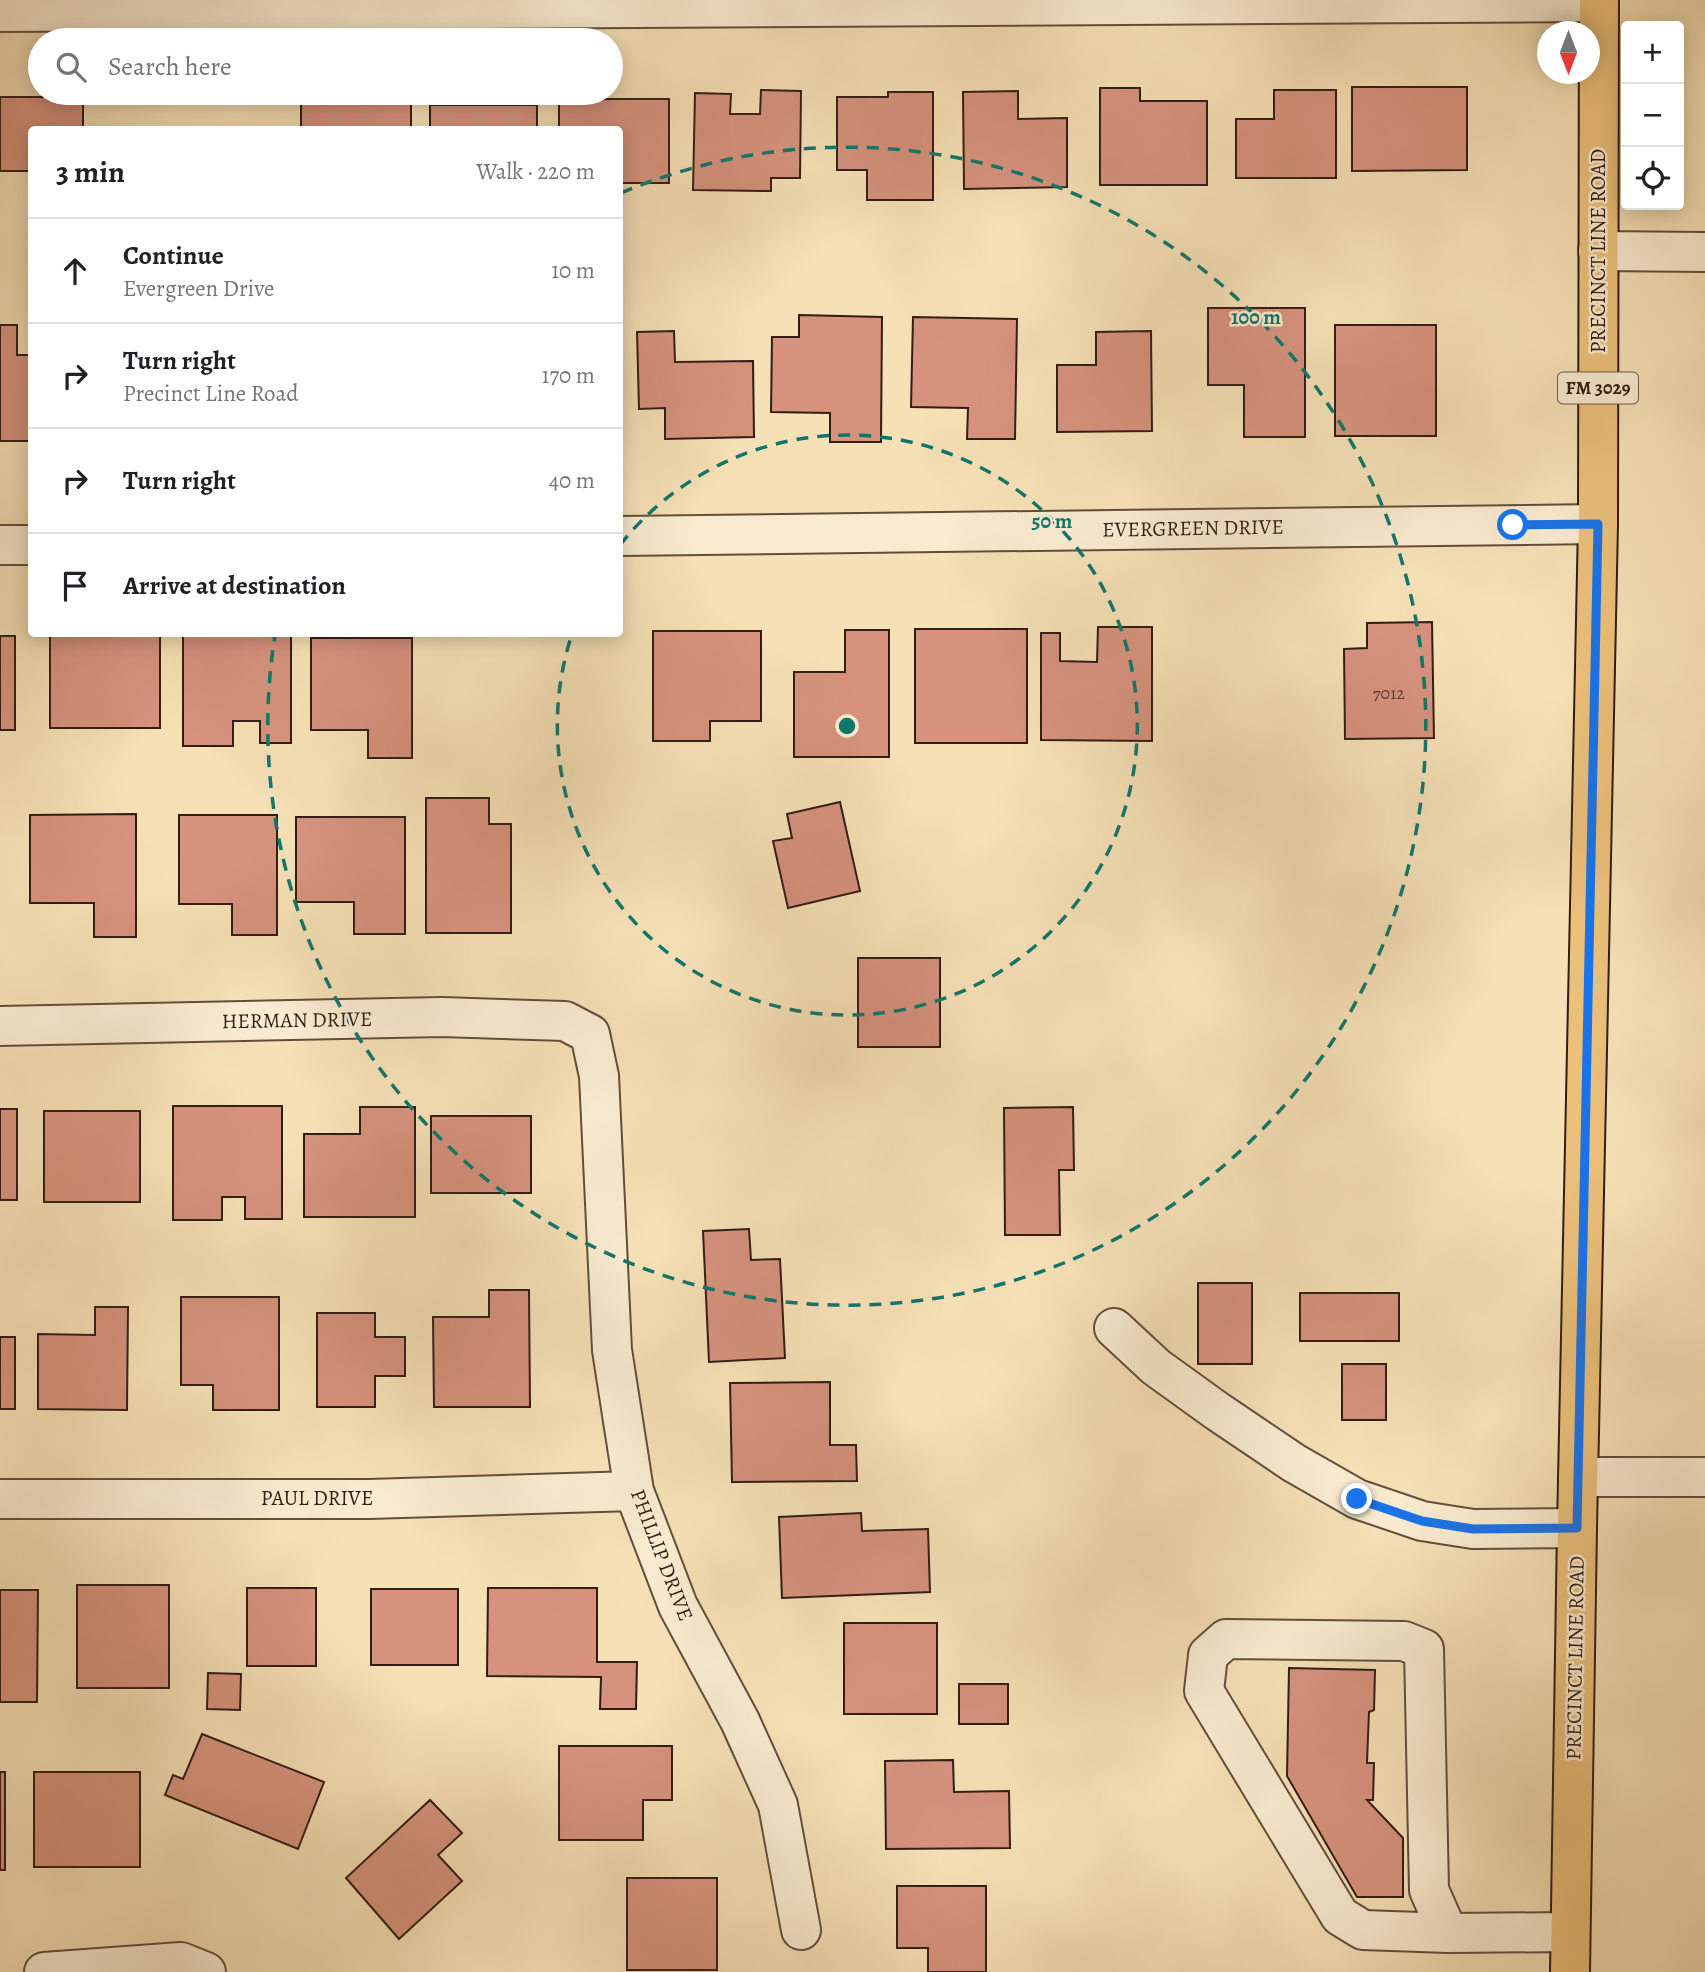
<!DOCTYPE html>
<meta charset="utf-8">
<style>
:root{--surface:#fff;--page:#f2f2f2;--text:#202124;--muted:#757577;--line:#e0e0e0}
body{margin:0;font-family:Alegreya,serif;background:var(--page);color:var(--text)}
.controls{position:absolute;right:21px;top:21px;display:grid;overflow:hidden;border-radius:7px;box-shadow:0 4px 18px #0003}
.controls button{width:63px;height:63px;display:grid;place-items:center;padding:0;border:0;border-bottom:2px solid var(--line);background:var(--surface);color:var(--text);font:35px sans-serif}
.compass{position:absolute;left:1537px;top:21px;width:63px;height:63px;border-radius:50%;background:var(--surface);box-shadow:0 4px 18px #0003;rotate:180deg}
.stop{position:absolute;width:21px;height:21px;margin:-16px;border:5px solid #1a73e8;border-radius:50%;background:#fff}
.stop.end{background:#1a73e8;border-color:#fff;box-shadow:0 2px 7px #0008}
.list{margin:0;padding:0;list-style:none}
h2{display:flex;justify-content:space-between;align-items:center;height:91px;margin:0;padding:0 28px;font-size:30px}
h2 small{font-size:23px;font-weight:400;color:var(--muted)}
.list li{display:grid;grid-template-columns:46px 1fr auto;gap:21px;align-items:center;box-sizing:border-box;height:105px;padding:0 28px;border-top:2px solid var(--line)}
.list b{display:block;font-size:26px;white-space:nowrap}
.list p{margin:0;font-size:23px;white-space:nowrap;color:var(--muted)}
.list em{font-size:23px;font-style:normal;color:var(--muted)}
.icon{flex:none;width:38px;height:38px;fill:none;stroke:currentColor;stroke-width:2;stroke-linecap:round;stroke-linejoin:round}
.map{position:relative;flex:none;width:1705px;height:1972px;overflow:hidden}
.search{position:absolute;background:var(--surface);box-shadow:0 4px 18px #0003;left:28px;top:28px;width:595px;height:77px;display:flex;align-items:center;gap:18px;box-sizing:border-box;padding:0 24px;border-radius:38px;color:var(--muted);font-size:26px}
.panel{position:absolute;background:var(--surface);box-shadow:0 4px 18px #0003;left:28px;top:126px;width:595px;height:511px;border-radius:7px}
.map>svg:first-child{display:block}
</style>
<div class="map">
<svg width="1705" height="1972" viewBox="0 0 1705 1972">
<rect width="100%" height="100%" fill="#f6e0b6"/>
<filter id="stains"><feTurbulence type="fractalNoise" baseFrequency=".00286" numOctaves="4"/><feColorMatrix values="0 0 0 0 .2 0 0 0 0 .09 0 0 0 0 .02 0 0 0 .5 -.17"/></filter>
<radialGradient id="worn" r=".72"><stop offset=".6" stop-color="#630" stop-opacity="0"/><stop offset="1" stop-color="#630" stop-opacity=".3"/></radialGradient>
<path fill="#d6927d" stroke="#321d14" stroke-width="2" d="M1352,87H1467V170L1352,171Z
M1100,88H1140V101H1207V185H1100Z
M761,90L801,91L800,178H771V191L693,190L695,93L731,94L730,114H760Z
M1274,90H1336V178H1236V119H1274Z
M1018,91V119L1067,118V187L964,189L963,92Z
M888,92H933V200H867V170H837V97H888Z
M0,97H83V130H32V191L31,171H0Z
M559,99H669V183H620V130H559Z
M301,103H411V130H301Z
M430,105H537V130H430Z
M1208,308H1305V437H1244V385H1208Z
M799,315L882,317L881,442H830V413L771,412L772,337H799Z
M913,317L1017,319L1015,439H967L968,408L911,407Z
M0,325H17V355H32V441H0Z
M1335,325H1436V436H1335Z
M674,331L675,362L753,361L754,437L665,439V408L639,409L637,332Z
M1151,331L1152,431L1057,432V365H1096V332Z
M1432,622L1434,738L1345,739L1344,649L1367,648V623Z
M1098,627H1152V741L1041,740V633H1060V661L1097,662Z
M915,629H1027V743H915Z
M845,630H889V757H794V672H845Z
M653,631H761V721H710V741H653Z
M183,635H291V743H260V721H233V746H183Z
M0,636H15V730H0Z
M50,636H160V728H50Z
M311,638H412V758H368V730H311Z
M426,798H489V824H511V933H426Z
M840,802L860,891L788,908L773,841L792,838L787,814Z
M136,814V937H94V903H30V815Z
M179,815H277V935H232V904H179Z
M296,817H405V934H354V902H296Z
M858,958H940V1047H858Z
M173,1106H282V1219H245V1197H222V1220H173Z
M360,1107H415V1217H304V1134H360Z
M1073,1107L1074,1170H1059L1060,1235H1005L1004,1108Z
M0,1109H17V1200H0Z
M44,1111H140V1202H44Z
M431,1116H531V1193H431Z
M749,1229L751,1260L780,1259L785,1358L709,1362L703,1231Z
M1198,1283H1252V1364H1198Z
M489,1290H529L530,1407H434L433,1317H489Z
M1300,1293H1399V1341H1300Z
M181,1297H279V1410H213V1385H181Z
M95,1307H128L127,1410L38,1409V1334L95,1335Z
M317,1313H375V1337H405V1376H375V1407H317Z
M0,1337H15V1409H0Z
M1342,1364H1386V1420H1342Z
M830,1382V1445H856L857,1481L732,1482L730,1383Z
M861,1513L862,1531L928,1529L930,1592L782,1598L779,1517Z
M77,1585H169V1688H77Z
M247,1588H316V1666H247Z
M488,1588H597V1662H637L636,1709H600L601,1677L487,1676Z
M371,1589H458V1665H371Z
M0,1590H38L37,1702H0Z
M844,1623H937V1714H844Z
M1289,1668L1375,1670L1374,1710L1369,1712L1367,1763H1374L1373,1800H1367L1403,1838V1897H1357L1287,1776Z
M208,1673L241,1674L240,1710L207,1709Z
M959,1684H1008V1724H959Z
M202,1734L324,1782L298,1849L165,1795L173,1775L183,1779Z
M559,1746H672V1800H643V1840H559Z
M953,1760L954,1792L1009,1791L1010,1848L886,1849L885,1761Z
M0,1772H5V1870H0Z
M34,1772H140V1867H34Z
M430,1800L462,1833L438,1855L462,1881L399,1939L346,1878Z
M627,1878H717V1970H627Z
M897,1886H986V1972H928V1948H897Z"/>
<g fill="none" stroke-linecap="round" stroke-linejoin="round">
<defs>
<path id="minor" d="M0,12L1599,2
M1598,251L1705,252
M620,536L1598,524
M0,545H32
M0,1026L442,1017L565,1021L590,1034L599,1076L612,1350L634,1491L678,1606L740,1721L778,1805L801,1930
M1114,1328L1156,1367L1217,1411L1294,1463L1357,1499L1422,1521L1473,1529L1577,1528
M1578,1477H1705
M0,1499H369L634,1491
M1448,1933L1429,1890L1424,1649L1404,1641L1226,1639L1208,1655L1204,1691L1340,1916L1363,1930L1448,1933L1570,1932
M44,1972L181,1962L206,1972"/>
<path id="major" d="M1570,1972L1577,1528L1598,524L1599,0"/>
</defs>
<use href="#minor" stroke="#634e3c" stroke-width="42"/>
<use href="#major" stroke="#321d14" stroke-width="42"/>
<use href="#minor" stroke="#f9ebd0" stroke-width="38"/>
<use href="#major" stroke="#ebc07b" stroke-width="38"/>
</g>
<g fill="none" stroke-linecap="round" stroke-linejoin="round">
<path stroke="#1a73e8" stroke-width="9" d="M1357,1499L1422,1521L1473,1529L1577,1528L1598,524L1513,525"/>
</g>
<g fill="none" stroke="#0f766e" stroke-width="3.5" stroke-dasharray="12 9">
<path d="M620 545A290 290 0 1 1 572 634"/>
<path d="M621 193A579 579 0 1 1 275 635"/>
</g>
<g text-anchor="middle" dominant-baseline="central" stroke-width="5" stroke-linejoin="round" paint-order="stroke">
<g font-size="18" fill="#5b3a2e">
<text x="1389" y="693">7012</text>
</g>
<rect fill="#f9ebd0" stroke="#6e5b4c" stroke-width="2" x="1558" y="372.5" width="80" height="31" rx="5"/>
<g font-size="19" font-weight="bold" fill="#321d14">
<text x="1598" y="388">FM 3029</text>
</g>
<g font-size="21" fill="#321d14" stroke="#f9ebd0">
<text transform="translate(1598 251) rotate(-90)">PRECINCT LINE ROAD</text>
<text transform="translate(1193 528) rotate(-1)">EVERGREEN DRIVE</text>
<text transform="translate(297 1020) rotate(-1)">HERMAN DRIVE</text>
<text x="317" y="1498">PAUL DRIVE</text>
<text transform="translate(662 1555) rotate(69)">PHILLIP DRIVE</text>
<text transform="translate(1575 1658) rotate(-89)">PRECINCT LINE ROAD</text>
</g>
</g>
<circle cx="847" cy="726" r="10" fill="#0f766e" stroke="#f9ebd0" stroke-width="3.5"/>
<g font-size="21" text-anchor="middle" font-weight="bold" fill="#0f766e" stroke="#f9ebd0" stroke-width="5" stroke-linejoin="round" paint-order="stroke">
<text x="1256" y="324">100 m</text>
<text x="1052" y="528">50 m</text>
</g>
<rect width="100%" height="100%" filter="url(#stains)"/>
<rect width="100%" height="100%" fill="url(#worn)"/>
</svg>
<div class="controls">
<button>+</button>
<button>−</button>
<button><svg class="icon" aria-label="locate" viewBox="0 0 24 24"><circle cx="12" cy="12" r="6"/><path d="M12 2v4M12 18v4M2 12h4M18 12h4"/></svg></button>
</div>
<svg class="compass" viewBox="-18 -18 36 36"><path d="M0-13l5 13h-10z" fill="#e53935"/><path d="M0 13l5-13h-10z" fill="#757577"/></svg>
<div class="stop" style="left:1513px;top:525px"></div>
<div class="stop end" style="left:1357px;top:1499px"></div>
<div class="search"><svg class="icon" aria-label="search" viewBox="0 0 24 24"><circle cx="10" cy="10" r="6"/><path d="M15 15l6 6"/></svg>Search here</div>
<section class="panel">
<h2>3 min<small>Walk · 220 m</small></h2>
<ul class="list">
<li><svg class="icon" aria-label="ahead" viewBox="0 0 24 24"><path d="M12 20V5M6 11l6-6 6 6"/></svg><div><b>Continue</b><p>Evergreen Drive</p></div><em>10 m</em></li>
<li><svg class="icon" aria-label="right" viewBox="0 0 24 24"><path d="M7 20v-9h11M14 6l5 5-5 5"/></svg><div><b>Turn right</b><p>Precinct Line Road</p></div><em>170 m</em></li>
<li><svg class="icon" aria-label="right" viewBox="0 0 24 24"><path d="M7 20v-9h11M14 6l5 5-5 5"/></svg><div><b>Turn right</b></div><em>40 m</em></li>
<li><svg class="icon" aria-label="arrive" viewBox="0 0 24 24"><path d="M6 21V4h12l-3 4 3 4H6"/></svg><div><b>Arrive at destination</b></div></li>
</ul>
</section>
</div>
